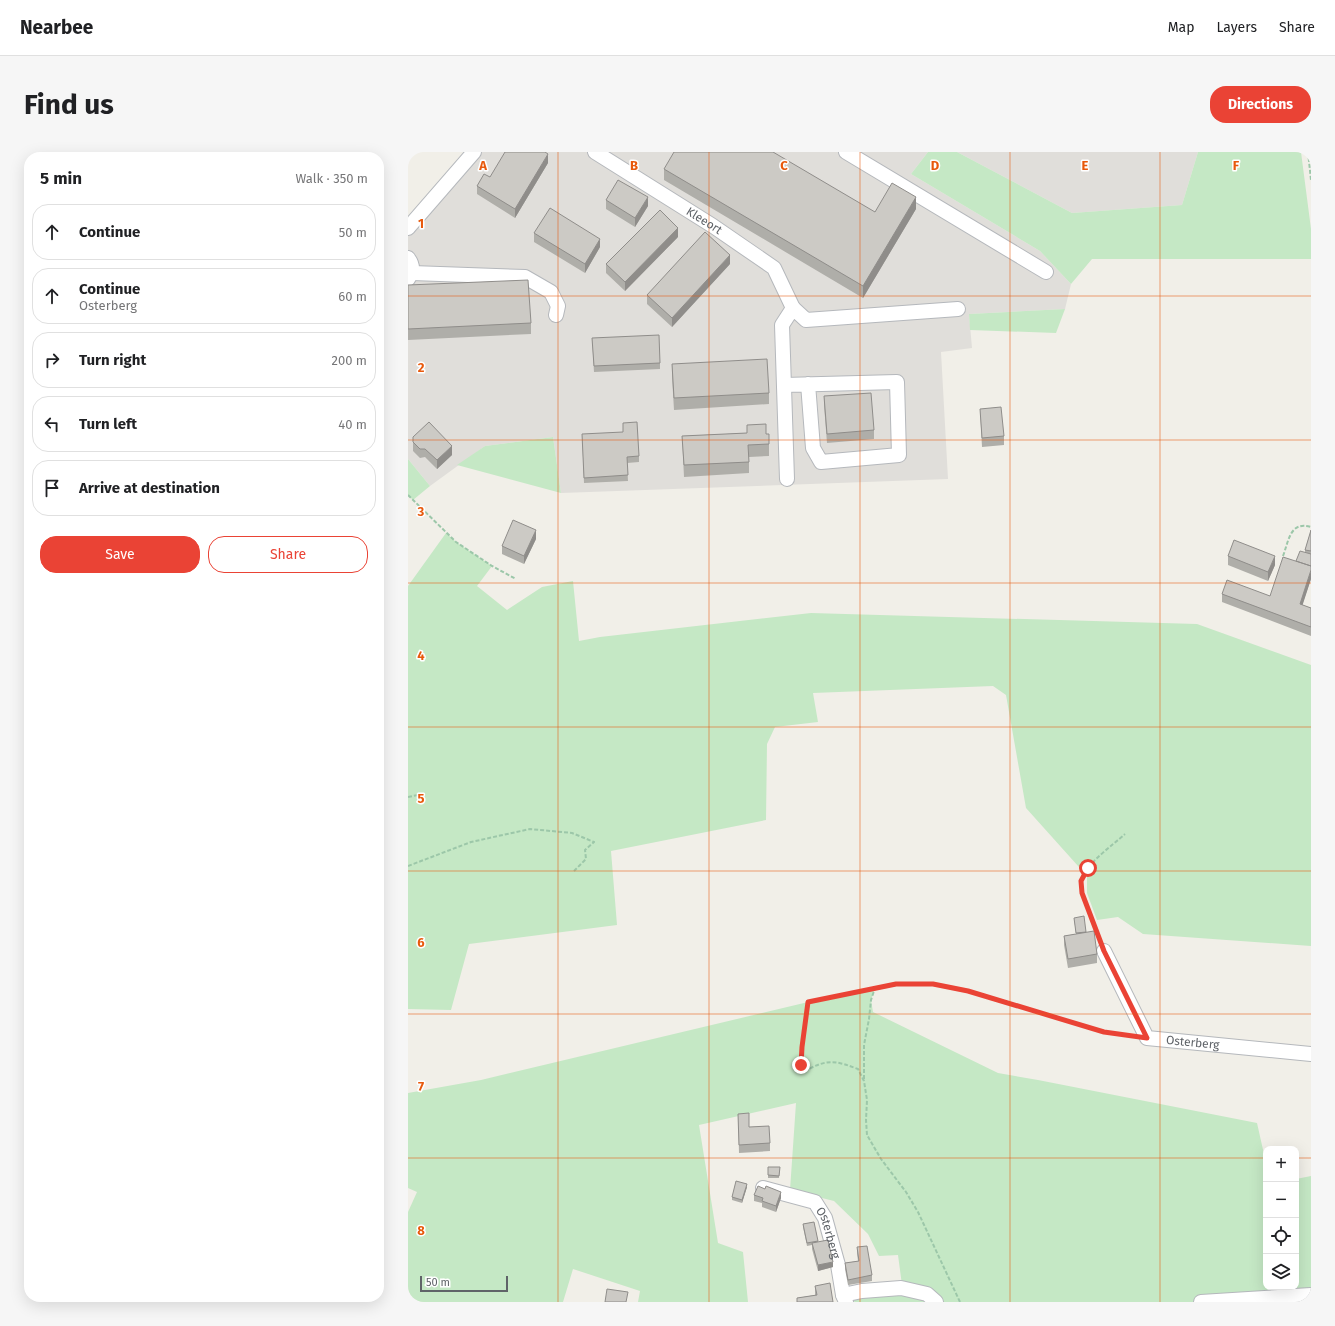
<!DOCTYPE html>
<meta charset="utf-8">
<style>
:root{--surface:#fff;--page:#f6f6f6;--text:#202124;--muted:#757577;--line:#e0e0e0;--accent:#ea4335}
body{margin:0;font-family:"Fira Sans",sans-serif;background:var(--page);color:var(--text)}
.controls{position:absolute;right:12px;bottom:12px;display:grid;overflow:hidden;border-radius:8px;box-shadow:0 4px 16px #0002}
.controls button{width:36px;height:36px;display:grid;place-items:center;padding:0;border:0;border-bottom:1px solid var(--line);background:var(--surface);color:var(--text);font:20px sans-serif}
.scale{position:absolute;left:12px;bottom:10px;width:88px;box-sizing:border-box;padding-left:4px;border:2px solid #5f6368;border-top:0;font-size:11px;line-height:14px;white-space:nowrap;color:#5f6368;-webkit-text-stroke:3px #fff;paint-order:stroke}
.stop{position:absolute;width:12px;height:12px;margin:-9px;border:3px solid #ea4335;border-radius:50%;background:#fff}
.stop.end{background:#ea4335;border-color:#fff;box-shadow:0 1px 4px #0008}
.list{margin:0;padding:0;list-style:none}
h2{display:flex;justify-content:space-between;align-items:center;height:52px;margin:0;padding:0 16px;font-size:17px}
h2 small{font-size:13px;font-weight:400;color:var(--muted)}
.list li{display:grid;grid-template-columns:26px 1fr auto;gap:12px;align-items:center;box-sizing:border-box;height:56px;margin:0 8px 8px;padding:0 8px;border:1px solid var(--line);border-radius:16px}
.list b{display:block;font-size:15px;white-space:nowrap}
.list p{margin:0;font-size:13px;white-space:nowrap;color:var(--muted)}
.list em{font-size:13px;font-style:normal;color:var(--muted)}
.actions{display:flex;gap:8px;padding:12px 16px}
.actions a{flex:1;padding:9px 0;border:1px solid var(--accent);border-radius:16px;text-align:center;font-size:14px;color:var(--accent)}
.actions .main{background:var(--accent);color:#fff}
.icon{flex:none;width:22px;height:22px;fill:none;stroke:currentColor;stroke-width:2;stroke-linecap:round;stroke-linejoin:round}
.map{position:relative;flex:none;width:903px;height:1150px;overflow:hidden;border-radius:16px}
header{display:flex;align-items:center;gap:24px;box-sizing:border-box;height:56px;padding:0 20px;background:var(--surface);border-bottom:1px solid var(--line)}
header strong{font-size:19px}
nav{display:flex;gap:22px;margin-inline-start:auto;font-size:14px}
.intro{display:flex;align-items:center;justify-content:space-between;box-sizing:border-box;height:96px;padding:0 24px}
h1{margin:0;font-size:28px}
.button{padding:10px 18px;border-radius:16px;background:var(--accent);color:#fff;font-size:14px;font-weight:700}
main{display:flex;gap:24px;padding:0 24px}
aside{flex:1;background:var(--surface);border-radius:16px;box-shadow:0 4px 16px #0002}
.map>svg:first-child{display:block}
</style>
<header>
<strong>Nearbee</strong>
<nav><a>Map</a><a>Layers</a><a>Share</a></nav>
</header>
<div class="intro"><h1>Find us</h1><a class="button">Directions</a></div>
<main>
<aside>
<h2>5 min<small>Walk · 350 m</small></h2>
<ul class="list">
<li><svg class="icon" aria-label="ahead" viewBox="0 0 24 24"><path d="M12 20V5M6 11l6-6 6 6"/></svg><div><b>Continue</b></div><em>50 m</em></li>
<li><svg class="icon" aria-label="ahead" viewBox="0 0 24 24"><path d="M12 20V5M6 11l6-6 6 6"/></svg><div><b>Continue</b><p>Osterberg</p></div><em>60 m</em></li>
<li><svg class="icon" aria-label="right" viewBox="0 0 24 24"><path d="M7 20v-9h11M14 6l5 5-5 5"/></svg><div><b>Turn right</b></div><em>200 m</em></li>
<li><svg class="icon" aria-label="left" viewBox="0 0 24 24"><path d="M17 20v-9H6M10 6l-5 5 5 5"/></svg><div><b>Turn left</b></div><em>40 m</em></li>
<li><svg class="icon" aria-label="arrive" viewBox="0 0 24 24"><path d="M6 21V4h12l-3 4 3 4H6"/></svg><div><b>Arrive at destination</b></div></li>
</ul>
<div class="actions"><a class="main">Save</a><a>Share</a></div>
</aside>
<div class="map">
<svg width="903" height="1150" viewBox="0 0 903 1150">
<rect width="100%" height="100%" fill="#f1efe8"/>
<path fill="#e0deda" d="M74,0H520L503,22L632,99L663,132L657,157L561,162L564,196L533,200L540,327L153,341L145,285L77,294L22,334L0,307V83Z
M549,0H790L774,53L664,61Z"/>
<path fill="#c5e8c5" d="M520,0H549L664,61L774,53L790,0H893L903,77V107H684L663,132L632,99L503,22Z
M657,157L648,181L562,178L561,162Z
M145,285L153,341L49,313L77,294Z
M0,307L22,334L5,348L0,343Z
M38,381L48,390L84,414L69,434L99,458L134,435L165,429L171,489L192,485L403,461L789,472L903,513V794L735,782L710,765L689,768L679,741V724L618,656L598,543L585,534L405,541L410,570L367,575L359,592L358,668L203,699L209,773L61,792L43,858L0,857V434Z
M467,836L463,848L465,860L590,921L630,928L849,971L858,1011V1135H888V1027L903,1024V1136L868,1150H446L447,1146L494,1133L490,1103L471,1104L460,1082L426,1049L382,1038L388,951L291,973L310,1091L335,1100L340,1150H230L232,1139L165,1117L155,1150H0V1060L9,1040L0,1036V941L73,928L438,841Z"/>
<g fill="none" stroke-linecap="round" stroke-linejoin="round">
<defs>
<g id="minor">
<path id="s1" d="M187,0L305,74L366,116L385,156"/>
<path d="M438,0L638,120"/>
<path d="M0,76L66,0"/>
<path d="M0,106C6,114 5,120 0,127"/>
<path d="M4,121L117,125L143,140L150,154L148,163"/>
<path d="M376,233L489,230L491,303L413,310L405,296L400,232"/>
<path d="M379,327L374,173L385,156L398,168L550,157"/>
<path id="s2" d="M696,799L739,886L903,902"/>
<path id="s3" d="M355,1036L407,1050L417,1066L430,1113L435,1143"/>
<path d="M438,1150L435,1143L454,1139L493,1136L519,1142L528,1150"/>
<path d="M793,1150L903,1143"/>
</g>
</defs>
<use href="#minor" stroke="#b5b8bc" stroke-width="16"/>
<path stroke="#9cc7a9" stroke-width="2" stroke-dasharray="4 2" stroke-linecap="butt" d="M900,0L903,28
M0,343L48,390L84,414L108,427
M875,404C881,388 882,369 903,375
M0,645L15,642
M0,714L63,690L122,677L164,681L186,690L177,698L178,707L166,719
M692,788C688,775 671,740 673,729C676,713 705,693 717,682
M456,927V893L461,867L463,848L467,836
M552,1150L510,1060L498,1040L473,1007L459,983L458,968L459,948L456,929L450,917C431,910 421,906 401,917L393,913L394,895L400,850L489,833L525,832L560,839L696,880L724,884"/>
<use href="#minor" stroke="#fff" stroke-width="14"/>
</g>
<path fill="#afaea9" d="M140,11L107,66L69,42V34L82,25Z
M256,17L467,60L508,57L455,146L256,28Z
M198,48L240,54L227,75L198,57Z
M126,81L192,95L177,121L126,90Z
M270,85L217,139L198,121V112Z
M322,112L264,175L239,152V143Z
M0,133L123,171V182L0,188Z
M184,186L252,211V217L186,220Z
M264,212L361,241V252L266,258L264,224Z
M416,244L466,278V287L419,291L416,253Z
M572,257L596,284V293L574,295Z
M339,273L358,282L361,292V304L341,305V321L276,325L274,284L339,281Z
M174,282L231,304V310L219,311L220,329L176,331Z
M5,290L44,303L29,317L17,305L12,306L5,299Z
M903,378V427L894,453L903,456V484L814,450V442L862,444L888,409L897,401V398Z
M128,387L116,412L94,402V394Z
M820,404L867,413L860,429L820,413Z
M666,766L678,780L689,802V811L660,816L656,793V784L668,782Z
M330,962L341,975L362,991V999L331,1001Z
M360,1015H372L371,1026H360Z
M339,1035L334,1051L324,1048V1045Z
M346,1043L373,1046L368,1060L354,1055V1051L346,1049Z
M406,1070L410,1090L425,1115L410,1119L404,1097V1093L399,1094L395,1075V1072Z
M449,1095L464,1123V1129L440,1133L437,1117V1111L450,1109L449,1101Z
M407,1134L425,1150H389V1146L407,1143Z"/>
<path fill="#8f8d8a" d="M140,2V11L107,66V57Z
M240,45V54L227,75V66Z
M508,45V57L455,146V134Z
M270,76V85L217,139V130Z
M192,87V95L177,121V112Z
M322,103V112L264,175V166Z
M44,294V303L29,317V308Z
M128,378V387L116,412V404Z
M867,404V413L860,429V420Z
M903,418V427L892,461V452Z
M339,1032V1035L334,1051V1048Z
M373,1040V1046L368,1060V1054Z
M425,1110V1115L410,1119V1113Z"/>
<path fill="#cccac5" stroke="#8f8d8a" d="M97,0H137L140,2L107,57L69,34L76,22L82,25Z
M266,0H365L467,60L484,31L508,45L455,134L256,17Z
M210,28L240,45L227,66L198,48Z
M142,56L192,87L177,112L126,81Z
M252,58L270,76L217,130L198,112Z
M297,80L322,103L264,166L239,143Z
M120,128L123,171L0,177V133Z
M251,183L252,211L186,214L184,186Z
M359,207L361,241L266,246L264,212Z
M463,241L466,278L419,282L416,244Z
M593,255L596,284L574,286L572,257Z
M21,270L44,294L29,308L17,297H12L5,290V285Z
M229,270L231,304L219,305L220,323L176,326L174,282L215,280V271Z
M358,272V282H361V292L340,293L341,310L276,313L274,284L339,281V273Z
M105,368L128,378L116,404L94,394Z
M903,378V399L897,398Z
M826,388L867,404L860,420L820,404Z
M892,399L903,402V414L888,409Z
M875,405L903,414V418L892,452L903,456V475L814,442L819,428L862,444Z
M676,764L678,780L668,781L666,766Z
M686,779L689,802L660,807L656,784Z
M341,961V975L361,974L362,991L331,993L330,962Z
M360,1015H372L371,1024L360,1023Z
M328,1029L339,1032L334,1048L324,1045Z
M350,1034L357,1037L358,1034L373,1040L368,1054L354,1049L355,1046L346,1043Z
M406,1070L410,1089L399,1091L395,1072Z
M420,1088L425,1110L410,1113L404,1091Z
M459,1094L464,1123L440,1128L437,1111L451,1109L449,1095Z
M422,1131L425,1150H389V1146L409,1143L407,1134Z
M199,1137L220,1140L218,1150H197Z"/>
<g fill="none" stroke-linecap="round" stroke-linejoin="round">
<path stroke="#ea4335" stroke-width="5" d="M393,913L394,895L400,850L488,832H525L560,839L696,880L739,886L696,799L674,741L673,729L680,716"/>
</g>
<path fill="none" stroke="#e8590c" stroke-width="1" stroke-opacity="0.55" d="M150,0V1150M301,0V1150M452,0V1150M602,0V1150M752,0V1150M0,144H903M0,288H903M0,431H903M0,575H903M0,719H903M0,862H903M0,1006H858M888,1006H903"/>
<g text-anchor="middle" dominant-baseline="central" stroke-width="3" stroke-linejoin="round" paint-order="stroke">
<g font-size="12" fill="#5f6368" stroke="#fff">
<text stroke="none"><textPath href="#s1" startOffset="129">Kleeort</textPath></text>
<text stroke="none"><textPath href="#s2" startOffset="143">Osterberg</textPath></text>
<text stroke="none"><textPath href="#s3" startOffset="88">Osterberg</textPath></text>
</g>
</g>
<g font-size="13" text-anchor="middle" font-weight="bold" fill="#e8590c" stroke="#fff" stroke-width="3" stroke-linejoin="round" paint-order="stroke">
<text x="75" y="18">A</text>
<text x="226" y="18">B</text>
<text x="376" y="18">C</text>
<text x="527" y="18">D</text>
<text x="677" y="18">E</text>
<text x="828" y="18">F</text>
<text x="13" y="76">1</text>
<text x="13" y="220">2</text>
<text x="13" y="364">3</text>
<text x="13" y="508">4</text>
<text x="13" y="651">5</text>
<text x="13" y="795">6</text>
<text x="13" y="939">7</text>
<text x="13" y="1083">8</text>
</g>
</svg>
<div class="controls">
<button>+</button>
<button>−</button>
<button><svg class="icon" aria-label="locate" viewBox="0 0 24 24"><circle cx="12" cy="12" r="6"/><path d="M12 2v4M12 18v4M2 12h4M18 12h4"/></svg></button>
<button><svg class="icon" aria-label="layers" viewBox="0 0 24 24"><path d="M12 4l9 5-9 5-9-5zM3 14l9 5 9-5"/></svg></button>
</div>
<div class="scale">50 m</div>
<div class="stop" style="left:680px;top:716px"></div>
<div class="stop end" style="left:393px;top:913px"></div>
</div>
</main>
